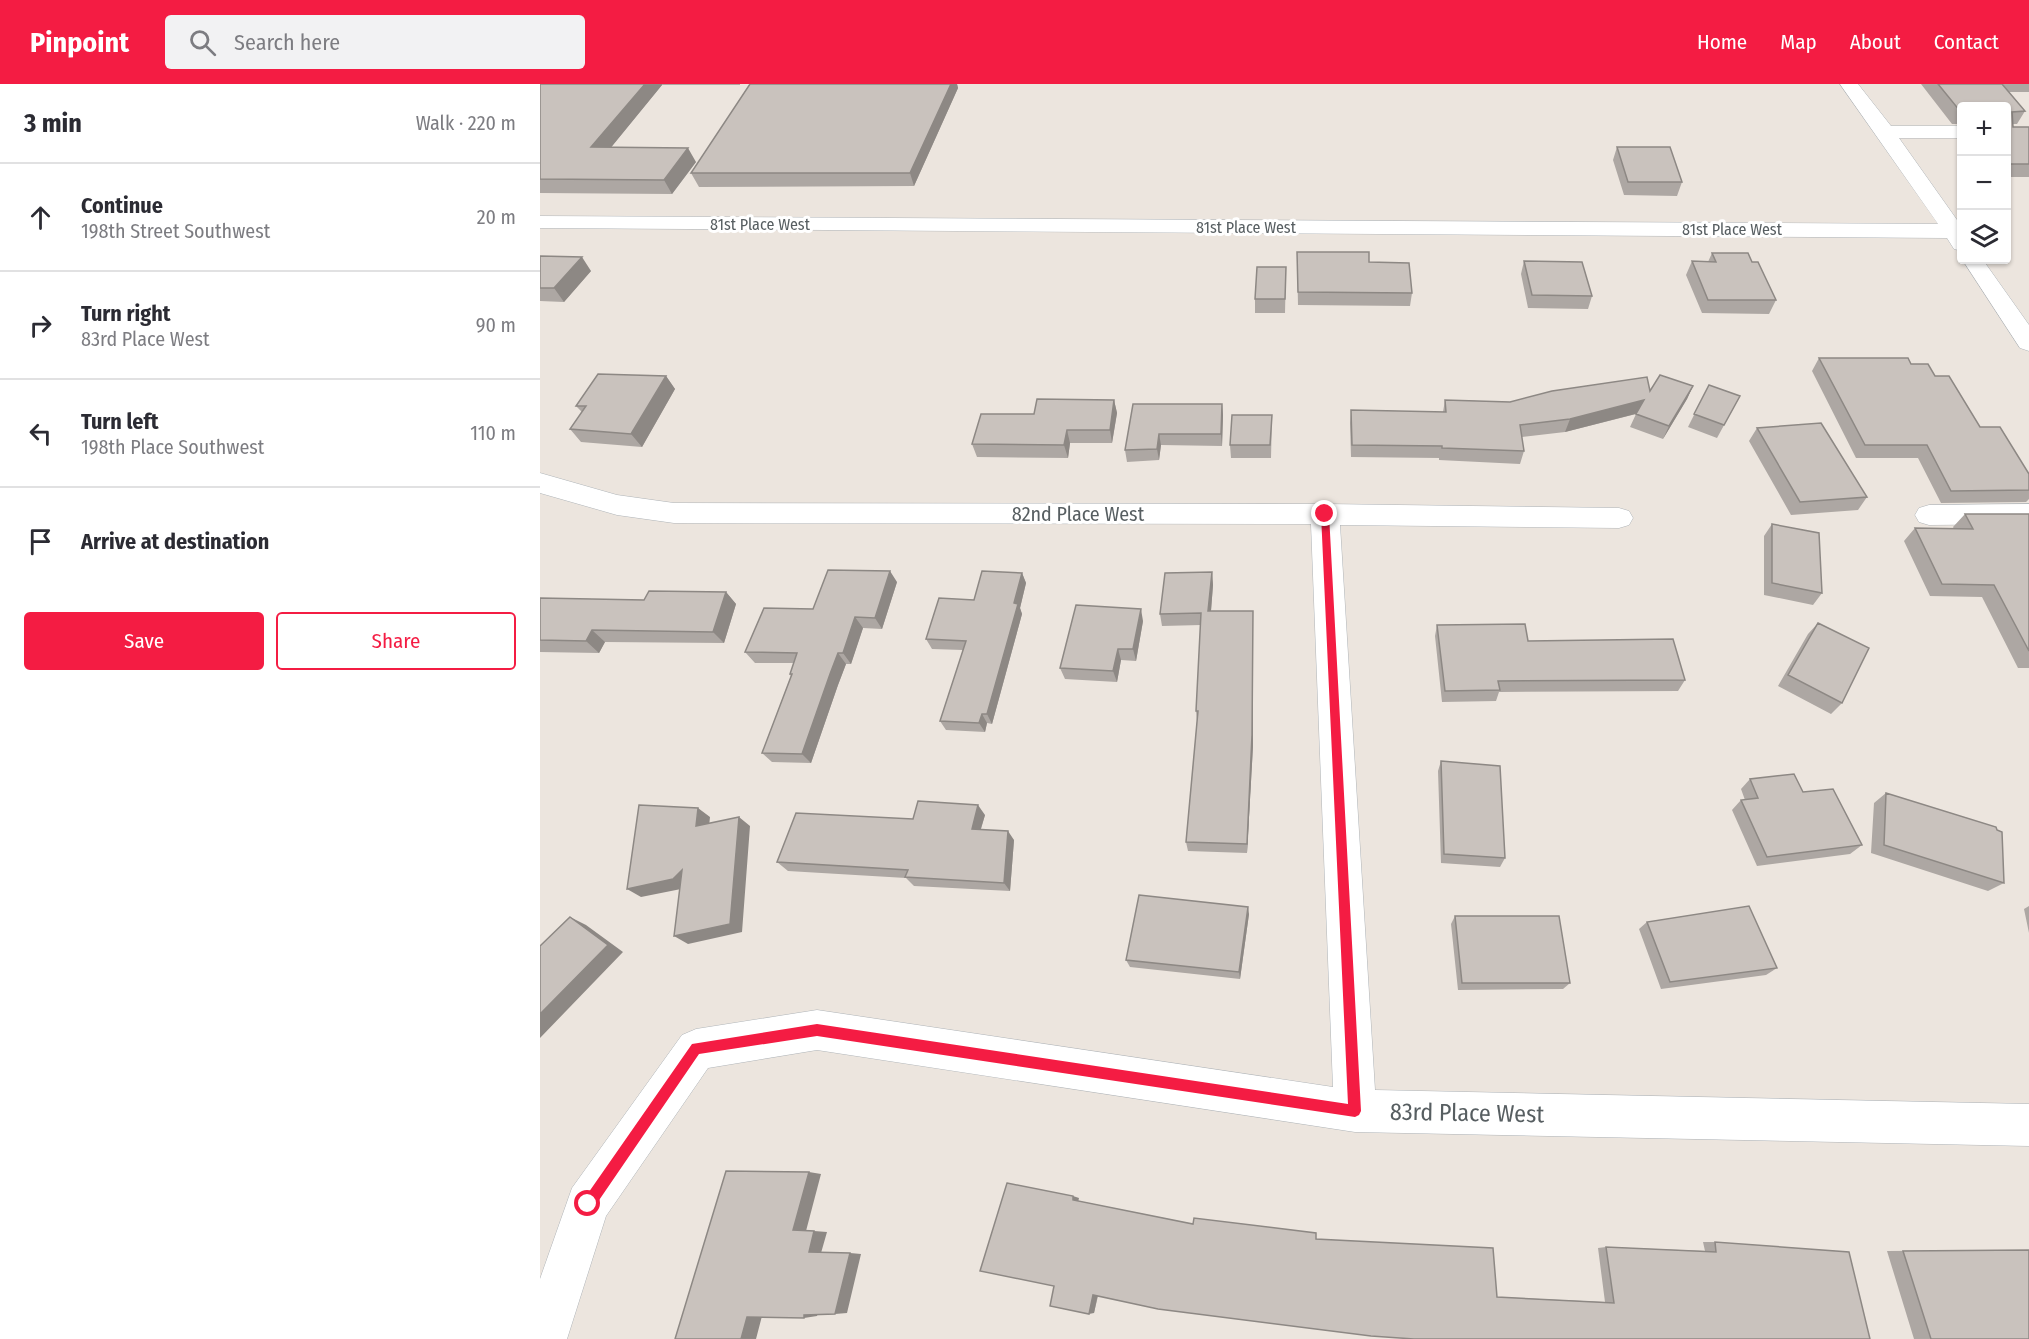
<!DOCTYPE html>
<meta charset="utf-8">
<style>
:root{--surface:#fff;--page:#f2f2f3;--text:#2b2b33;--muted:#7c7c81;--line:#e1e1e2;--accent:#f41c43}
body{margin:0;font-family:"Fira Sans Condensed",sans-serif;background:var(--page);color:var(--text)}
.controls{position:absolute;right:18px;top:18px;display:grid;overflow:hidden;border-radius:6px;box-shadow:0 2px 4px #0004}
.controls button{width:54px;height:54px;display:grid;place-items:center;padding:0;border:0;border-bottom:2px solid var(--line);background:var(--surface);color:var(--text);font:30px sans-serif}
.stop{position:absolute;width:18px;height:18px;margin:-14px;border:4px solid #f41c43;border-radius:50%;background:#fff}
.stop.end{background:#f41c43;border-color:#fff;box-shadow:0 2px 6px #0008}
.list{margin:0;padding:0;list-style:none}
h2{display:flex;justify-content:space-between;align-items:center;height:78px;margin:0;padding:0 24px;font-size:26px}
h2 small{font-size:20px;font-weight:400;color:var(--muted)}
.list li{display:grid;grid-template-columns:39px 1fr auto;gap:18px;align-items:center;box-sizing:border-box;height:108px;padding:0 24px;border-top:2px solid var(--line)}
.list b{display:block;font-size:22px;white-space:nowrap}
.list p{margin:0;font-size:20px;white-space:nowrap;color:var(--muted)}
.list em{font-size:20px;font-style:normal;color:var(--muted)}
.actions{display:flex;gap:12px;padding:18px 24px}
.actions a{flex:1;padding:14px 0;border:2px solid var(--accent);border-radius:6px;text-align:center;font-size:21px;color:var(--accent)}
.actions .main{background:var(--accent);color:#fff}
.icon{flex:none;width:33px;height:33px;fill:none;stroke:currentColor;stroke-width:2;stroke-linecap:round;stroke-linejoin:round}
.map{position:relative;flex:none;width:1489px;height:1255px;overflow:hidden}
header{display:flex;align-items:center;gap:36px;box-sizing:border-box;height:84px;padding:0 30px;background:var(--accent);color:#fff}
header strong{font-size:28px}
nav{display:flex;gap:33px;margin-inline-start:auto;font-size:21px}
.search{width:420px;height:54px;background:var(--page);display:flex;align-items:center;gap:15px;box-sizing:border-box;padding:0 21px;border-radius:6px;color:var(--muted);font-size:22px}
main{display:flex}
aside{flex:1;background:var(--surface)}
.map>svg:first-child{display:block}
</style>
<header>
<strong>Pinpoint</strong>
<div class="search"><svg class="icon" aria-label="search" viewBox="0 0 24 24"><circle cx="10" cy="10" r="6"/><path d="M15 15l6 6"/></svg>Search here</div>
<nav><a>Home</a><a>Map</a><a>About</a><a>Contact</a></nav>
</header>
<main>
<aside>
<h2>3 min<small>Walk · 220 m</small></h2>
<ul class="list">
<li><svg class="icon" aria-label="ahead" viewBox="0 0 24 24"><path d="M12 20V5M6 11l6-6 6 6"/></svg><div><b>Continue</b><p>198th Street Southwest</p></div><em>20 m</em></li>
<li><svg class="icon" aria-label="right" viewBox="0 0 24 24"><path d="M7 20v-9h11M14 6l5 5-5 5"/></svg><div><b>Turn right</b><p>83rd Place West</p></div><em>90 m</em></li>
<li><svg class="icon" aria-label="left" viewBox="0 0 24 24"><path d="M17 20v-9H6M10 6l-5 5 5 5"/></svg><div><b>Turn left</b><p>198th Place Southwest</p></div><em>110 m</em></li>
<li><svg class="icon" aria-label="arrive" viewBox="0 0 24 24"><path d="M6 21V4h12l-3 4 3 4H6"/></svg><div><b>Arrive at destination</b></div></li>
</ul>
<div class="actions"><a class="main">Save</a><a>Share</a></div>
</aside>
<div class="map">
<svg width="1489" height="1255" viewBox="0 0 1489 1255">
<rect width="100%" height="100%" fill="#ece5de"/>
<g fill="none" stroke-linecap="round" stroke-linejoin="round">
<defs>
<path id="minor" d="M1300,0H1318L1351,42H1422V54H1359L1422,143V167L1414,165L1407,154L0,144V132L1398,140Z
M1422,175L1443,176L1489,241V267L1480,264Z
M0,389L77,411L134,419L785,420L1079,424L1089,427L1093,434L1089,441L1079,444L800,441L835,1006L1489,1020V1062L815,1048L277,966L168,984L66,1132L27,1255H0V1195L32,1104L142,951L156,945L277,926L793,1003L771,440L134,439L77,431L0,409Z
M1489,420V440L1389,441L1379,438L1375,431L1379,424L1389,421Z"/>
</defs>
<use href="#minor" stroke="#afb4b8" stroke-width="1"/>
<use href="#minor" fill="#fff" fill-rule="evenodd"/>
</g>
<path fill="#ada7a3" d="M0,0H200V1H122L71,63L156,78L132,110L0,109Z
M210,0H417L418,4L374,102L159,103L151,89Z
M1381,0H1489V8H1469L1485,27L1477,40H1473V43H1489V93H1467V22H1422V40H1412Z
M1077,63L1142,98L1137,112L1084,111L1073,76Z
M757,168L829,178L872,209L870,222L758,221Z
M1172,169L1212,178L1236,216L1229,230L1162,229L1146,191L1152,177L1168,178Z
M0,172L51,187L24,218L0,217Z
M984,177L1052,212L1048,225L988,224L981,190Z
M746,183L745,229H715V215Z
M1279,274L1371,280L1395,292L1440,343L1489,390V415L1486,418L1401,419L1378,374H1316L1272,287Z
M126,292L135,305L102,363L41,358L30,345L42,328L36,322Z
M1169,301L1200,312L1177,354L1148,343Z
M1153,302L1147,315L1123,355L1090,343L1096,330L1025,348L982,353L984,367L980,380L899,376V374L811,373L810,339L811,326L903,328L905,316L970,318L1110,307Z
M574,316L577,329L572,359H530L528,374L437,373L432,360L494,330Z
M682,320L683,331L682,362L621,361L619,376L587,378L585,366Z
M732,331L731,374H691L690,361Z
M1217,344L1327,413L1318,426L1251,431L1209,357Z
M1425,430H1489V584H1478L1442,513L1390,512L1364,457L1375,444L1414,445L1413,443Z
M1232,440L1282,509L1273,521L1224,511V452Z
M672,488L673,501L671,527L713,539V662L707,769L648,767L646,758L657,637L656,627L661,541L622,542L620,530Z
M482,489L486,499L480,524L482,530L452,640L447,639L445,648L406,646L400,637L423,566L392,565L386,555Z
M357,498L342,545L323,544L311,580H306L298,601L271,679L232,678L222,669L251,592L250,590L254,579H215L205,568L273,525Z
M186,508L196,520L184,559L65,558L59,569L0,568V514L104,516Z
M603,537L596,577L581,576L577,598L525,595L520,584Z
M1278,539L1302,619L1291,630L1238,602L1268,550Z
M897,541L988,557L1145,596L1138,607L959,608L956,617L902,618L895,552Z
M901,677L965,774L960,783L901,779L898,687Z
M1210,695L1263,708L1322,761L1310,770L1217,782L1192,726L1201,716H1205L1201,705Z
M1346,709L1464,799L1448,807L1331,769L1334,719Z
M445,731L441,745L474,756L470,807L374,802L366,794L248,787L237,778L373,735Z
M1489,822V849L1484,825Z
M709,830L700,895L590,883L586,876Z
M915,832L1030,899L1023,905L918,906L911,840Z
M1107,838L1237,884L1226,891L1121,905L1099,845Z
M539,1114L538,1117L653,1140L776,1155L957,1213L1065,1218L1058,1164L1066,1163L1165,1167L1163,1158H1175L1330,1255L558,1212L554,1229L510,1222Z
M1489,1166V1255H1374L1347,1167Z"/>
<path fill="#8d8884" d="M105,0H122V1L60,77L51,63Z
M411,0H417L418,4L374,102L370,89Z
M148,64L156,78L132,110L124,96Z
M42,173L51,187L24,218L14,204Z
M126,292L135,305L102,363L91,350Z
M1153,302L1147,315L1123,355L1129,342Z
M574,316L577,329L572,359L570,346Z
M1104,316L1099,329L1025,348L1030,335Z
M682,320L683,331L682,362L681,350Z
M527,346L530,359L528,374L524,361Z
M619,350L621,361L619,376L617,365Z
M350,487L357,498L342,545L335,534Z
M672,488L673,501L670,539L668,527Z
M482,489L486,499L480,524L482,530L452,640L447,630Z
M186,508L196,520L184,559L173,548Z
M601,525L603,537L596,577L593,565Z
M713,527V662L707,769V760Z
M315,533L323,544L311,580L303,569Z
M52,546L65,558L59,569L46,557Z
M578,565L581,576L577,598L573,587Z
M298,569L306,580L298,601L271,679L262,670L290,590Z
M442,630L447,639L445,648L439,639Z
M438,721L445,731L438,754L432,745Z
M158,724L170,733L168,752L156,742Z
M199,733L210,742L202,848L148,860L134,852Z
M468,747L474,756L470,807L464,799Z
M142,786L146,804L101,813L87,805Z
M708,823L709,830L700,895L699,888Z
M30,833L46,841L83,868L0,954V930Z
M269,1088L281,1090L266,1147L253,1146Z
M533,1112L539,1114L538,1118L533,1116Z
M274,1147L287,1148L281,1169L269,1168Z
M310,1169L321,1170L307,1229L295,1230Z
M558,1210L554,1229L549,1230L553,1211Z
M278,1229L277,1232L264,1234V1231Z
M222,1232L216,1255H201L207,1233Z"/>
<path fill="#c9c2bd" stroke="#8d8884" stroke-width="1.5" d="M0,0H105L51,63L148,64L124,96L0,95Z
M210,0H411L370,89H151Z
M1398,0H1462L1485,27L1472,28L1473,43H1489V80H1467V22H1422V27H1420Z
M1077,63H1130L1142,98H1088Z
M757,168H829V178L869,179L872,209L758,208Z
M1172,169H1208L1212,178H1218L1236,216H1168L1152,177L1176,178Z
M0,172L42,173L14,204H0Z
M984,177L1042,178L1052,212L992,211Z
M717,183H746L745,215H715Z
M1279,274H1368L1371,280H1388L1395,292H1409L1440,343H1460L1489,390V406L1411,407L1387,361H1325Z
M58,290L126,292L91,350L30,345L46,322H36Z
M1120,291L1153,302L1129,342L1096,330L1104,316L1030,335L980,341L984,367L902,364V362L812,361L811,326L906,328L905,316L970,318L1012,307L1107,293L1110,307Z
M1169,301L1200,312L1184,341L1154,330Z
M497,315L574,316L570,346H527L524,361L432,360L441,330H494Z
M593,320H682L681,350H619L617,365L585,366Z
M692,331H732L730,361H690Z
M1281,339L1327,413L1260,418L1217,344Z
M1425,430H1489V567L1454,501L1402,500L1375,444L1433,445Z
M1232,440L1279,449L1282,509L1232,499Z
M288,486L350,487L335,534L315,533L303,569H298L290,590L262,670L222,669L252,590H250L257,569L205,568L224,524L273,525Z
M442,487L482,489L474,519L478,520L447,630H442L439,639L400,637L426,557L386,555L399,514L434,516Z
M672,488L668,527H713L712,651L707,760L646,758L658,627H656L661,529L620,530L625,489Z
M109,507L186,508L173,548L52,546L46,557L0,556V514L104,516Z
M536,521L601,525L593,565H578L573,587L520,584Z
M1278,539L1329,564L1302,619L1248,591Z
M985,540L988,557L1133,555L1145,596L958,597L960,606L905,607L897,541Z
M901,677L960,682L965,774L904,770Z
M1254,690L1263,708L1293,705L1322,761L1227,773L1201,716L1218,714L1210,695Z
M1346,709L1456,743L1457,746L1462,748L1464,799L1344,761Z
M378,717L438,721L432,745L468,747L464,799L365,793L368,786L237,778L256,729L373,735Z
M99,721L158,724L156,742L199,733L190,840L134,852L142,786L133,795L87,805Z
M599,811L708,823L699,888L586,876Z
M1209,822L1237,884L1130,898L1107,838Z
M915,832H1019L1030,899H922Z
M30,833L68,861L0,930V862Z
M186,1087L269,1088L253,1146L274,1147L269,1168L310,1169L295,1230L264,1231V1234L207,1233L201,1255H135Z
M467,1099L533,1112V1116L653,1140L654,1134L776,1149V1155L953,1164L957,1213L1074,1219L1066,1163L1176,1168L1175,1158L1309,1168L1330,1255H874L831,1252L618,1225L553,1211L549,1230L510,1222L514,1202L440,1187Z
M1489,1166V1255H1391L1363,1167Z"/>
<path fill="#f41c43" d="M785,427L789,430L821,1027L819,1031L815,1033L277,952L159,970L53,1125L48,1126L44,1125L42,1120L44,1115L152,960L277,940L808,1020L781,430Z"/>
<g text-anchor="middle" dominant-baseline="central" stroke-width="6" stroke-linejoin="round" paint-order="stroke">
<g font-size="16" fill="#575e61" stroke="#fff">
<text x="220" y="140">81st Place West</text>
<text x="706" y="143">81st Place West</text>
<text x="1192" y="145">81st Place West</text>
</g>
<g font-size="20" fill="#575e61" stroke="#fff">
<text x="538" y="430">82nd Place West</text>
</g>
<g font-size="24" fill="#575e61" stroke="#fff">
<text transform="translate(927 1029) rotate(1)">83rd Place West</text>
</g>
</g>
</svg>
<div class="controls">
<button>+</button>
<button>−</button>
<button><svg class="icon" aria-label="layers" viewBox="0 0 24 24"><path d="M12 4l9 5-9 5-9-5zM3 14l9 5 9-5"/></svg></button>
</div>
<div class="stop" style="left:48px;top:1120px"></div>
<div class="stop end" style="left:785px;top:430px"></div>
</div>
</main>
